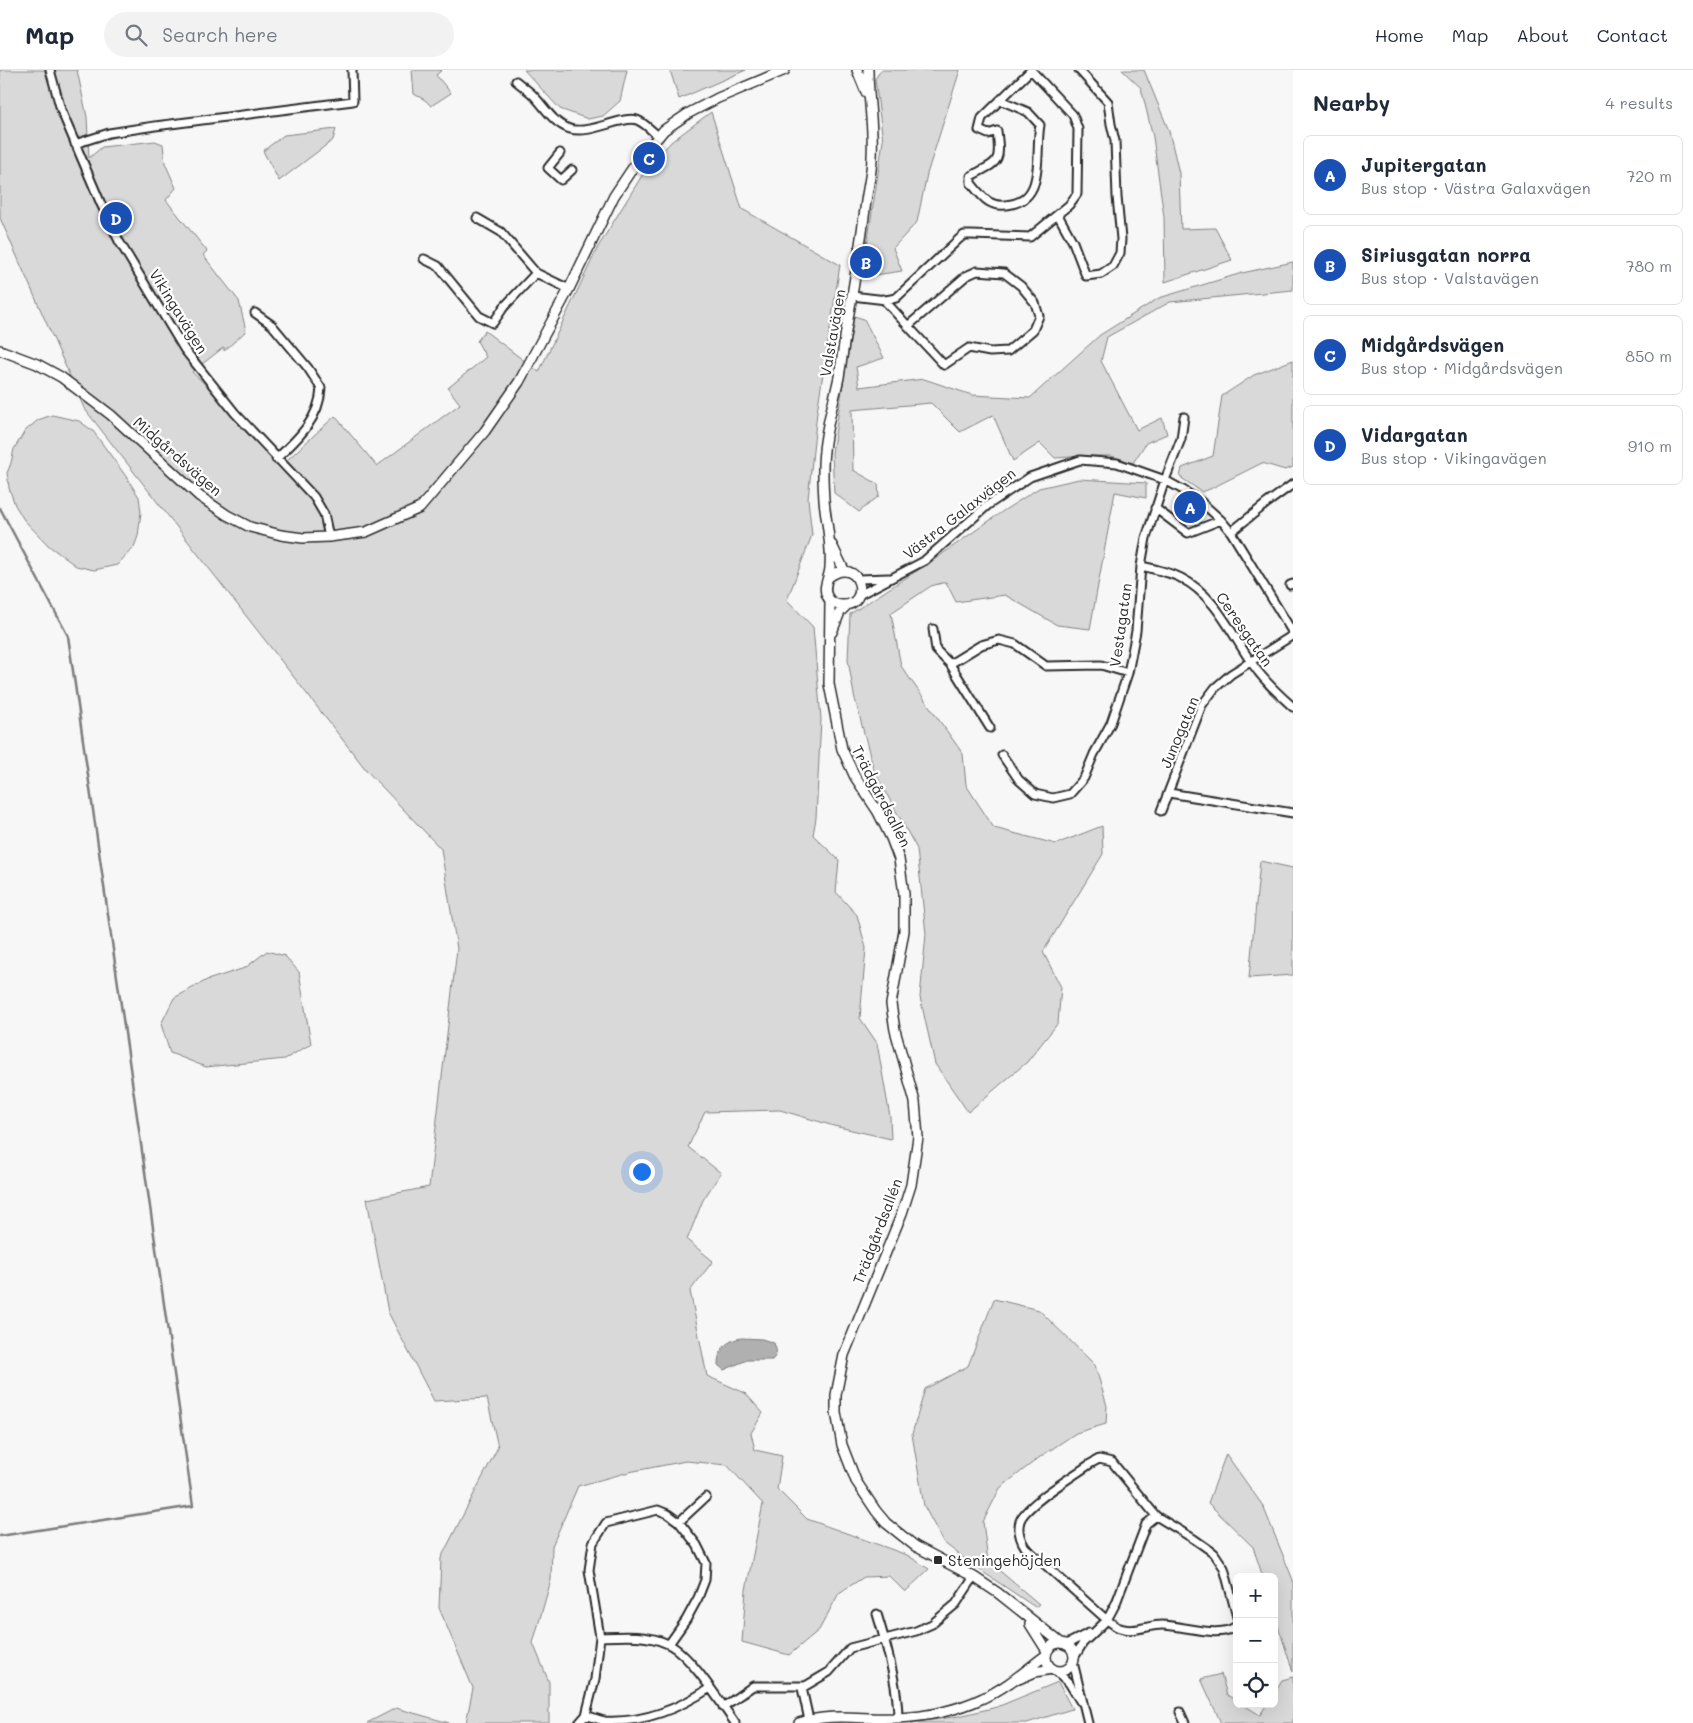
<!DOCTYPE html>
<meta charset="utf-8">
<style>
:root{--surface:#fff;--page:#f2f2f3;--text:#1f2937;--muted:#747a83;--line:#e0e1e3;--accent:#0b8043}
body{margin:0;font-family:Mali,sans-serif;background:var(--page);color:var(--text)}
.controls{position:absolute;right:15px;bottom:15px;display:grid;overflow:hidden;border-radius:8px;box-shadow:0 5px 20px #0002}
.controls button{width:45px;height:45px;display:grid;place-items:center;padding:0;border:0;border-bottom:1px solid var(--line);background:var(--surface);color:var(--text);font:25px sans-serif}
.you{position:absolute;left:641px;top:1101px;width:18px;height:18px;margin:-12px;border:4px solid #fff;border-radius:50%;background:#1a73e8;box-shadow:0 0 0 8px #1a73e833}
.badge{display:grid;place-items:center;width:32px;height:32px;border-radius:50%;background:var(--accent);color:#fff;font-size:16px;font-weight:700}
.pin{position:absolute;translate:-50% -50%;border:2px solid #fff;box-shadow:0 1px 5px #0006}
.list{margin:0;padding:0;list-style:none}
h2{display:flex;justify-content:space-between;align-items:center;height:65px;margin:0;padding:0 20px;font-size:21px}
h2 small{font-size:16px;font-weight:400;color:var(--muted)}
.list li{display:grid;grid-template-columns:32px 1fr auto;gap:15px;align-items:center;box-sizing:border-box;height:80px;margin:0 10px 10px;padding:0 10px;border:1px solid var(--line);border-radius:8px}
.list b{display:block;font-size:19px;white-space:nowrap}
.list p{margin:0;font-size:16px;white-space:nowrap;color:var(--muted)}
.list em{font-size:16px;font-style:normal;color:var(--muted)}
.icon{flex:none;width:28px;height:28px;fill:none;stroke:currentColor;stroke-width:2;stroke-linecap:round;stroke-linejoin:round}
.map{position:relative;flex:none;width:1293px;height:1653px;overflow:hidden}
header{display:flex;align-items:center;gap:30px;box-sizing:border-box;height:70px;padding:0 25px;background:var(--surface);border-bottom:1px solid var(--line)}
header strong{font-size:24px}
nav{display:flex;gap:28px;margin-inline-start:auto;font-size:18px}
.search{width:350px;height:45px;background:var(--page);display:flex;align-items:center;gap:12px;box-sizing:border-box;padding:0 18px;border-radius:28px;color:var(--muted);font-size:19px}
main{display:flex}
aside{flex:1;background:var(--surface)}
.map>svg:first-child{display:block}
</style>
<header>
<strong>Map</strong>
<div class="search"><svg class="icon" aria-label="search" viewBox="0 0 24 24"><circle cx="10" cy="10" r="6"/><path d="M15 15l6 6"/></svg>Search here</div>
<nav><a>Home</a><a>Map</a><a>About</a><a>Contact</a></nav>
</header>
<main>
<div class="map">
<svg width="1293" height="1653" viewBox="0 0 1293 1653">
<rect width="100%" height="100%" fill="#f7f7f7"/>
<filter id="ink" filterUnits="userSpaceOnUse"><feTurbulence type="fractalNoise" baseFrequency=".02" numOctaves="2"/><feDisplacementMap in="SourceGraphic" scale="10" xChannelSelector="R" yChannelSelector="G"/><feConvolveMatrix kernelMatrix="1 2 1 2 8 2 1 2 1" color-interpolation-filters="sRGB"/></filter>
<g filter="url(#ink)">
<path fill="#d9d9d9" stroke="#828282" d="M0,0H77L87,47L89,88L102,77L155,71L163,74L165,93L176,118L166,130L207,181L203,185L239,231L246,261L224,281V277L192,302L286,391L335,346L377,396L460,334L448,318L486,287L477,271L485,261L539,302L598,177L646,99L671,72L711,42L742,139L840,195L817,342L808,429L812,465L787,530L813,557L821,649L816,748L813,765L839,790L836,822L857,845L866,878L860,948L877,973L890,1047L891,1069L834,1056L780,1040L705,1042L688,1077L721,1103L703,1130L687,1170L713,1191L690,1221L707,1306L745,1323L763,1343L751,1363L755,1380L782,1386L777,1419L807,1449L907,1485L929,1499L905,1522L889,1506L864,1507L839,1523L819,1560L789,1585L742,1572L746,1520L763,1434L727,1395L686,1391L629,1402L578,1416L552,1476L551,1510L533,1573L549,1612V1653H466L473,1618L439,1538L441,1488L498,1377L487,1328L434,1331L388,1242L367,1129L429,1117L457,879L441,779L367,701L84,338L0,148Z
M412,0H442L436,5L451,23L431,36L425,30L414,24Z
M524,0H627L620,31L603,46L588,49L560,39Z
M670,0H746L679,29Z
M881,0H960L927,104L917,152L893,178L902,201L862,207L883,71L875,9Z
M1122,0H1144L1169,61L1179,103L1181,159L1215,158L1232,190L1165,212L1164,147L1153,67L1141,18Z
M336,59L333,70L279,111L263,81L284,65Z
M1293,192V220L1170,232L1107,267L1101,291L1137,360L1162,348L1167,364L1146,373L1133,393L1111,386H1087L1055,388L1040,373L1013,391L993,345L960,362L931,333L852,340L853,400L878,414L879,426L859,442L834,423L832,383L854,246L864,249L884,288L856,297L859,317L924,309L972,325L1030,328L1100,265L1159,228L1242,203Z
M1293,290V397L1285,400L1262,393L1210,419L1202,422L1180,407L1182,398L1213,386L1222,326L1254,305Z
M52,345L79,351L93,361L125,405L139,427L141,442L138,466L134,477L117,495L94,500L76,496L49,476L24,450L15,435L9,418L7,403L11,393L14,379L25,361L38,350Z
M1079,409L1146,413V428L1115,422L1090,559L1057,555L1005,525L956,532L946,512L931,516L891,543L901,596L963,684L966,715L994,758L1056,774L1102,756L1103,784L1043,882L1061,917L1058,953L1027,992L968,1042L935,994L920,927L926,864L917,779L874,701L854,625L848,590L850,544L938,487L1003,441L1039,418Z
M1260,791L1293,798V905L1249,908Z
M267,881L285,886L299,902L311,974L285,989L206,997L170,983L161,954L174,928L207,910L245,898Z
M994,1229L1039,1240L1095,1295L1107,1336L1106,1354L1076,1363L1040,1387L1000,1418L983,1452L988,1491L1039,1534L1035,1537L977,1498L944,1473L924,1436L912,1364L925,1319L968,1296Z
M1226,1384L1263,1436L1293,1510V1602L1274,1543V1507H1263L1253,1477L1208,1433Z
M1221,1604L1227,1625L1237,1631V1634H1242L1260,1645L1267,1634H1274V1623L1282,1610L1293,1607V1653H1221L1201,1609Z
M1058,1612L1072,1639L1027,1653H911L959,1646L997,1637Z
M396,1638L449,1653H367Z"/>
<path fill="#b0b0b0" stroke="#7b7b7b" d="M742,1268L762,1269L774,1273C777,1281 778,1284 772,1290H747L724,1300L718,1295C718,1279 727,1270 742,1268Z"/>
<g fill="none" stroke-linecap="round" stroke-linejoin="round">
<path stroke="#7b7b7b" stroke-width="2.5" d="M0,438L68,566L193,1436L0,1466"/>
<defs>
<path id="minor" d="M50,0L61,40L101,134L119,171L184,279L235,343L314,427L324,444L329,467
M516,11C521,15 526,19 531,23C544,35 552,53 570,59C591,65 623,45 637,50C645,53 653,62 659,67
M1000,30L1028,42L1040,55C1035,81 1046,127 1012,134C990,139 983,128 971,113V106C999,91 1001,94 997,61L988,64L979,60L982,48L1031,0
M75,74L109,63L155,56L353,31L352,0
M560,83L548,98L561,110L572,100
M1058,145L1073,172L1086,206L1101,204L1113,196L1120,183L1121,169L1117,127L1115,71L1111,54L1108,32L1079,0
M477,148L501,162L536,203
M424,189L438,196L479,246L493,253L504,237L536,203L569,219
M852,226L886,230L896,228L959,169L964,165H971L1030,167L1069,135L1077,124L1078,59L1073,45L1031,0
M883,229L944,295L969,278L990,282L1008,281L1033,260L1039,246L1035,233L1021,216L1004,203L977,201L966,206L909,255
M255,243L272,255L308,298L321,318C320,348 298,369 276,389
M1155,438L1188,463L1221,450
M1231,462L1267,433L1293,414
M1141,496C1155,499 1169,502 1181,508C1215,525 1231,563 1251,592C1263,610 1277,623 1293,637
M858,509L889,508
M1290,515L1293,514
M859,525L924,491L988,435L1030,407L1080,390L1117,393L1165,410L1183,420L1200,431L1221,450L1231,462L1293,563
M933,559L936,580L950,594L981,575L999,570L1015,574L1046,596L1101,595L1128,603
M950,594L990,658
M1002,685L1019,710L1035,724L1053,728L1070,724L1084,708L1094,684L1111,653L1128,603L1136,561L1141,496L1146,468L1165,410L1181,369L1184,347
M1169,723L1293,743
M1161,741L1202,635L1215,618L1231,604L1293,565
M679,1452L706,1427
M877,1544C886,1573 898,1618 898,1648
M1237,1547L1224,1498L1214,1483L1194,1469L1156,1446L1112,1392L1099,1389L1090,1394C1075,1405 1025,1435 1020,1451C1017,1461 1020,1469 1025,1477L1107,1550C1111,1552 1115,1557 1120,1558C1134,1563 1148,1555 1162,1555C1181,1555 1223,1570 1237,1555
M600,1567C623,1566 647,1564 668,1574C690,1584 720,1632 735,1653
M1065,1575L1089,1563
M1074,1588L1083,1573L1107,1550L1116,1533L1146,1454L1156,1446
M1073,1592L1088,1653
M1056,1601L1069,1613L1080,1631
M723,1637L753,1616H804
M1180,1642L1185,1653
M586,1645C592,1647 599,1650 605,1651C643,1653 680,1638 710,1618
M809,1650L802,1618L829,1602L850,1578L916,1561L932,1554L956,1534L974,1507
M579,1653L586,1645L595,1609L600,1567L589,1500L593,1473L606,1453L658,1440L668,1444L679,1452L697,1475L706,1493L705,1510L698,1528L686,1550L669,1574"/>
<path id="tertiary" d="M857,0L866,22
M0,280L37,294L61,307L111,345L199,426L227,445L250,457L281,465L303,468L329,467L366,462L420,438L485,361L519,312L569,219L614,126L636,93L664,60L689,43L718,28L785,0
M832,475L844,500
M829,507C860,484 873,536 842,535C835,535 830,532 827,526C822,516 830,507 830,497C832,474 826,452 824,430C823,414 822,397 824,381C826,356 834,331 839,307C842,289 844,272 847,255C854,214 861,173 866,131C868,117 872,101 872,87C874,58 868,29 868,0
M830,531L829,614L842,679L855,707L878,742L891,768L899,789L904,824V861L891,934L895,960L915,1032L918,1067L911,1115L902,1143L844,1285L836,1325V1342L842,1375L856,1411L876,1441L886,1453L915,1476L974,1507L998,1523L1061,1573
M832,562L840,542L846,536
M1030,1554L1047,1581
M1046 1587a14 14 0 1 1 28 0a14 14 0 1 1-28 0Z
M1019,1609L1035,1602L1052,1599
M799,1653C833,1642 863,1650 898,1648C926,1647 958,1640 983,1628C1006,1618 1026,1600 1046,1585"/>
</defs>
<use href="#minor" stroke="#2b2b2b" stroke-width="11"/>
<use href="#tertiary" stroke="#2b2b2b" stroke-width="12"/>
<use href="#minor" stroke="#fff" stroke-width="7"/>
<use href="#tertiary" stroke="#fff" stroke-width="9"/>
</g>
</g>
<rect fill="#2b2b2b" stroke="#fff" stroke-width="2" x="933" y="1485" width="10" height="10" rx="2.5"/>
<g text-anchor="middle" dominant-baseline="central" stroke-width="4.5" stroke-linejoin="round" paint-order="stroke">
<g font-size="15" fill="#2b2b2b" stroke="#fff">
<text transform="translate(179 241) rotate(58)">Vikingavägen</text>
<text transform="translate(832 263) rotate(-80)">Valstavägen</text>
<text transform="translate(178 386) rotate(41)">Midgårdsvägen</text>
<text transform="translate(959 443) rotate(-38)">Västra Galaxvägen</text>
<text transform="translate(1120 555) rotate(-82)">Vestagatan</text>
<text transform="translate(1245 559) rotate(55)">Ceresgatan</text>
<text transform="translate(1179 662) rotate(-67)">Junogatan</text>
<text transform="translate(882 726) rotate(63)">Trädgårdsallén</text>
<text transform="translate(877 1161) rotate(-69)">Trädgårdsallén</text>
</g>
<g font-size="15" fill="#2b2b2b" stroke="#fff" text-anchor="start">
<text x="948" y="1490">Steningehöjden</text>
</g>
</g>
</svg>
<div class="controls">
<button>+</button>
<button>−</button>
<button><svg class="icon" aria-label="locate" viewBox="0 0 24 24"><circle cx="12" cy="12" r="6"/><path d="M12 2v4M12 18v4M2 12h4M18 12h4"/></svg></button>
</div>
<div class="you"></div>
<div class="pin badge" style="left:1190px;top:437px;background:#1a4fb4">A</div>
<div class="pin badge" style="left:866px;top:192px;background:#1a4fb4">B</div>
<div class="pin badge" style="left:649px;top:88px;background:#1a4fb4">C</div>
<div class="pin badge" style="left:116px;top:148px;background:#1a4fb4">D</div>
</div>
<aside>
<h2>Nearby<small>4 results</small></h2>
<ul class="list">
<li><span class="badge" style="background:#1a4fb4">A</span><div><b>Jupitergatan</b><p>Bus stop · Västra Galaxvägen</p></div><em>720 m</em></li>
<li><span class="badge" style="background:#1a4fb4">B</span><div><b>Siriusgatan norra</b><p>Bus stop · Valstavägen</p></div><em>780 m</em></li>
<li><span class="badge" style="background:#1a4fb4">C</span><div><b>Midgårdsvägen</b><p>Bus stop · Midgårdsvägen</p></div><em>850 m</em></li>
<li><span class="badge" style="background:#1a4fb4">D</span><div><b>Vidargatan</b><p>Bus stop · Vikingavägen</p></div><em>910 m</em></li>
</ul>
</aside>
</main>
